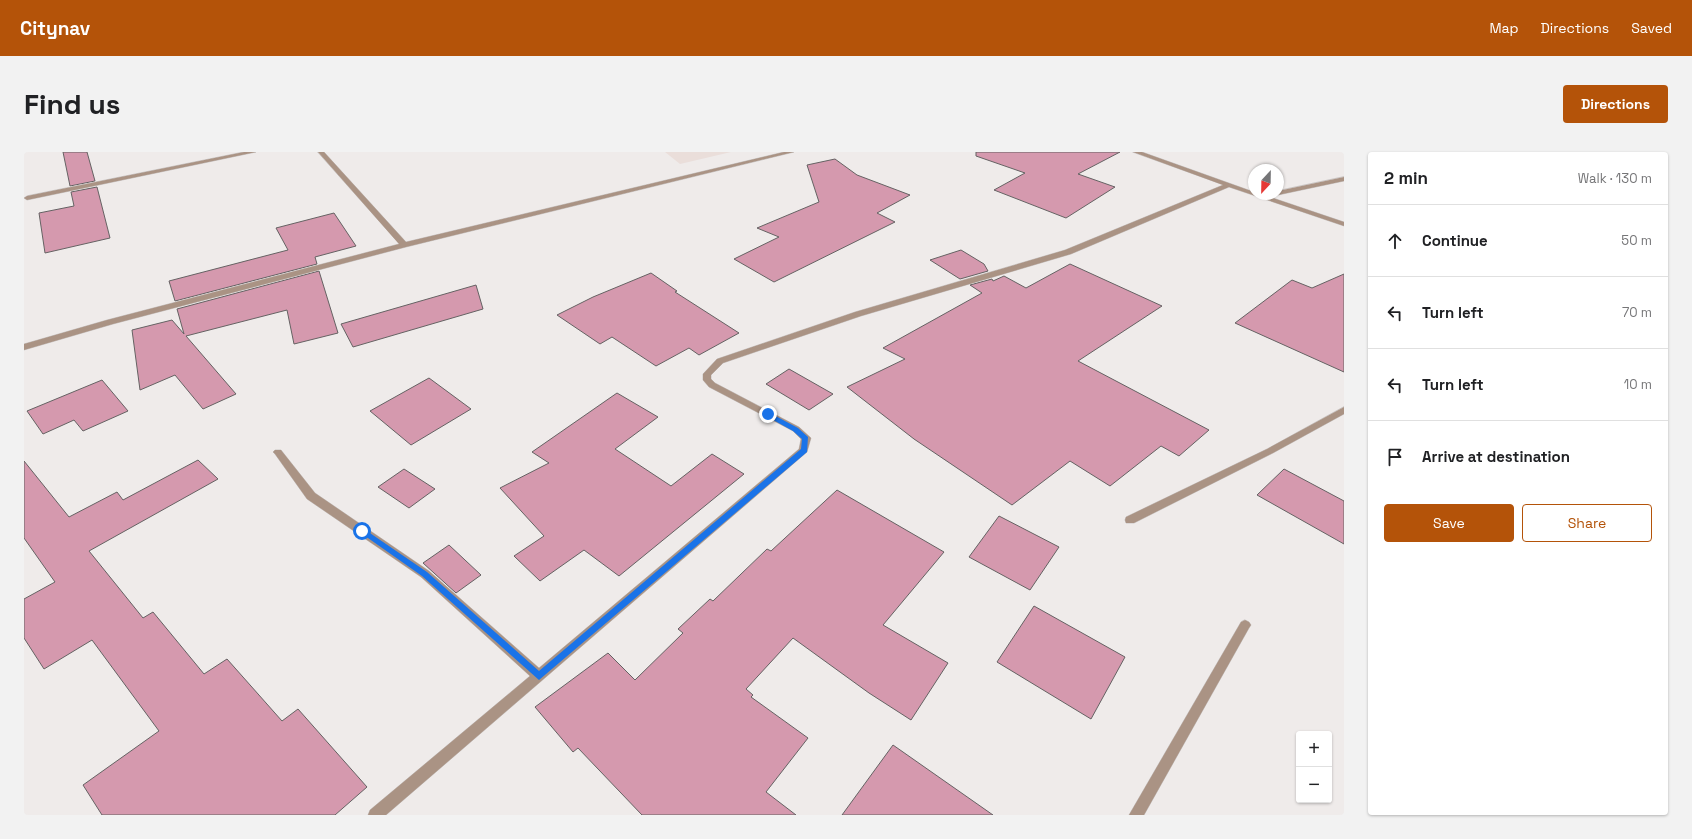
<!DOCTYPE html>
<meta charset="utf-8">
<style>
:root{--surface:#fff;--page:#f2f2f2;--text:#202124;--muted:#757577;--line:#e0e0e0;--accent:#b45309}
body{margin:0;font-family:"Space Grotesk",sans-serif;background:var(--page);color:var(--text)}
.controls{position:absolute;right:12px;bottom:12px;display:grid;overflow:hidden;border-radius:4px;box-shadow:0 1px 3px #0004}
.controls button{width:36px;height:36px;display:grid;place-items:center;padding:0;border:0;border-bottom:1px solid var(--line);background:var(--surface);color:var(--text);font:20px sans-serif}
.compass{position:absolute;left:1224px;top:12px;width:36px;height:36px;border-radius:50%;background:var(--surface);box-shadow:0 1px 3px #0004;rotate:202deg}
.stop{position:absolute;width:12px;height:12px;margin:-9px;border:3px solid #1a73e8;border-radius:50%;background:#fff}
.stop.end{background:#1a73e8;border-color:#fff;box-shadow:0 1px 4px #0008}
.list{margin:0;padding:0;list-style:none}
h2{display:flex;justify-content:space-between;align-items:center;height:52px;margin:0;padding:0 16px;font-size:17px}
h2 small{font-size:13px;font-weight:400;color:var(--muted)}
.list li{display:grid;grid-template-columns:26px 1fr auto;gap:12px;align-items:center;box-sizing:border-box;height:72px;padding:0 16px;border-top:1px solid var(--line)}
.list b{display:block;font-size:15px;white-space:nowrap}
.list em{font-size:13px;font-style:normal;color:var(--muted)}
.actions{display:flex;gap:8px;padding:12px 16px}
.actions a{flex:1;padding:9px 0;border:1px solid var(--accent);border-radius:4px;text-align:center;font-size:14px;color:var(--accent)}
.actions .main{background:var(--accent);color:#fff}
.icon{flex:none;width:22px;height:22px;fill:none;stroke:currentColor;stroke-width:2;stroke-linecap:round;stroke-linejoin:round}
.map{position:relative;flex:none;width:1320px;height:663px;overflow:hidden;border-radius:4px}
header{display:flex;align-items:center;gap:24px;box-sizing:border-box;height:56px;padding:0 20px;background:var(--accent);color:#fff}
header strong{font-size:19px}
nav{display:flex;gap:22px;margin-inline-start:auto;font-size:14px}
.intro{display:flex;align-items:center;justify-content:space-between;box-sizing:border-box;height:96px;padding:0 24px}
h1{margin:0;font-size:28px}
.button{padding:10px 18px;border-radius:4px;background:var(--accent);color:#fff;font-size:14px;font-weight:700}
main{display:flex;gap:24px;padding:0 24px}
aside{flex:1;background:var(--surface);border-radius:4px;box-shadow:0 1px 3px #0004}
.map>svg:first-child{display:block}
</style>
<header>
<strong>Citynav</strong>
<nav><a>Map</a><a>Directions</a><a>Saved</a></nav>
</header>
<div class="intro"><h1>Find us</h1><a class="button">Directions</a></div>
<main>
<div class="map">
<svg width="1320" height="663" viewBox="0 0 1320 663">
<rect width="100%" height="100%" fill="#efebea"/>
<path fill="#eadeda" d="M641,0H707L656,12Z"/>
<path fill="#d599ae" stroke="#656263" d="M39,0H63L71,29L46,34Z
M952,0H1096L1054,22L1091,35L1042,66L970,38L1001,21L952,4Z
M811,7L833,23L886,43L853,61L871,70L750,130L710,107L755,85L733,76L795,50L783,13Z
M73,35L86,86L21,101L15,61L50,54L47,40Z
M310,61L332,94L291,105L293,112L151,149L145,129L264,98L252,76Z
M937,98L960,112L964,119L936,127L906,108Z
M1046,112L1138,154L1054,209L1185,278L1155,304L1137,294L1086,334L1046,309L988,353L890,287L823,235L881,207L859,196L958,141L946,133L968,127L969,129L980,124L1002,136Z
M295,119L314,181L270,192L263,158L162,184L212,242L179,257L151,223L116,238L108,178L148,168L160,182L153,157Z
M627,121L653,139L651,140L715,181L675,203L665,196L632,214L588,185L576,192L533,163L569,145Z
M1320,122V220L1211,171L1268,128L1288,136Z
M452,133L459,157L329,195L317,172Z
M765,217L809,242L785,258L742,232Z
M405,226L447,257L387,293L346,259Z
M78,228L104,259L59,279L50,268L19,282L3,259Z
M593,241L634,265L591,297L647,334L688,302L720,322L595,424L560,398L516,429L490,404L520,384L476,336L525,311L508,300Z
M174,308L194,327L65,399L119,466L129,460L180,522L203,507L258,569L274,557L343,635L311,663H78L59,633L135,579L68,488L20,517L0,486V447L31,430L0,386V309L45,365L93,340L99,348Z
M380,317L411,337L385,356L354,335Z
M1260,317L1320,349V392L1233,343Z
M813,338L920,400L859,473L924,511L887,568L845,541L769,486L722,537L729,543L727,545L784,586L742,640L772,663H618L554,596L549,600L511,555L584,501L611,528L659,481L654,477L686,447L689,449L743,397L747,399Z
M975,364L1035,395L1006,438L945,405Z
M425,393L457,423L432,441L399,411Z
M1010,454L1101,505L1067,567L973,510Z
M869,593L969,663H818Z"/>
<g fill="none" stroke-linecap="round" stroke-linejoin="round">
<defs>
<path id="minor" d="M220,0H232L3,48L0,46L3,44Z
M294,0H300L382,90L760,0H770L382,95L89,172L0,198V192L83,168L375,92Z
M1109,0H1118L1230,40V42H1237L1320,70V74L1205,35L1047,102L837,164L699,211L687,223V227L691,231L775,275L787,286L783,300L362,663H344L346,658L506,524L397,425L283,347L251,302L249,300L251,298H257L291,341L405,419L515,516L775,297L777,287L769,279L685,235L679,228V222L693,207L831,160L1041,98L1199,33Z
M1320,25V29L1254,43L1251,42H1254V39Z
M1320,255V262L1249,301L1110,371H1102L1101,368L1102,365L1243,297Z
M1221,468L1225,470L1227,473L1225,476L1120,663H1105L1217,470Z"/>
</defs>
<use href="#minor" stroke="#cac6c5" stroke-width="1"/>
<use href="#minor" fill="#aa9384" fill-rule="evenodd"/>
</g>
<path fill="#1a73e8" d="M742,261H746L774,276L784,285L783,300L515,528L398,424L334,379L335,377H340L403,420L515,519L777,297L778,287L769,279L742,264Z"/>
</svg>
<div class="controls">
<button>+</button>
<button>−</button>
</div>
<svg class="compass" viewBox="-18 -18 36 36"><path d="M0-13l5 13h-10z" fill="#e53935"/><path d="M0 13l5-13h-10z" fill="#757577"/></svg>
<div class="stop" style="left:338px;top:379px"></div>
<div class="stop end" style="left:744px;top:262px"></div>
</div>
<aside>
<h2>2 min<small>Walk · 130 m</small></h2>
<ul class="list">
<li><svg class="icon" aria-label="ahead" viewBox="0 0 24 24"><path d="M12 20V5M6 11l6-6 6 6"/></svg><div><b>Continue</b></div><em>50 m</em></li>
<li><svg class="icon" aria-label="left" viewBox="0 0 24 24"><path d="M17 20v-9H6M10 6l-5 5 5 5"/></svg><div><b>Turn left</b></div><em>70 m</em></li>
<li><svg class="icon" aria-label="left" viewBox="0 0 24 24"><path d="M17 20v-9H6M10 6l-5 5 5 5"/></svg><div><b>Turn left</b></div><em>10 m</em></li>
<li><svg class="icon" aria-label="arrive" viewBox="0 0 24 24"><path d="M6 21V4h12l-3 4 3 4H6"/></svg><div><b>Arrive at destination</b></div></li>
</ul>
<div class="actions"><a class="main">Save</a><a>Share</a></div>
</aside>
</main>
